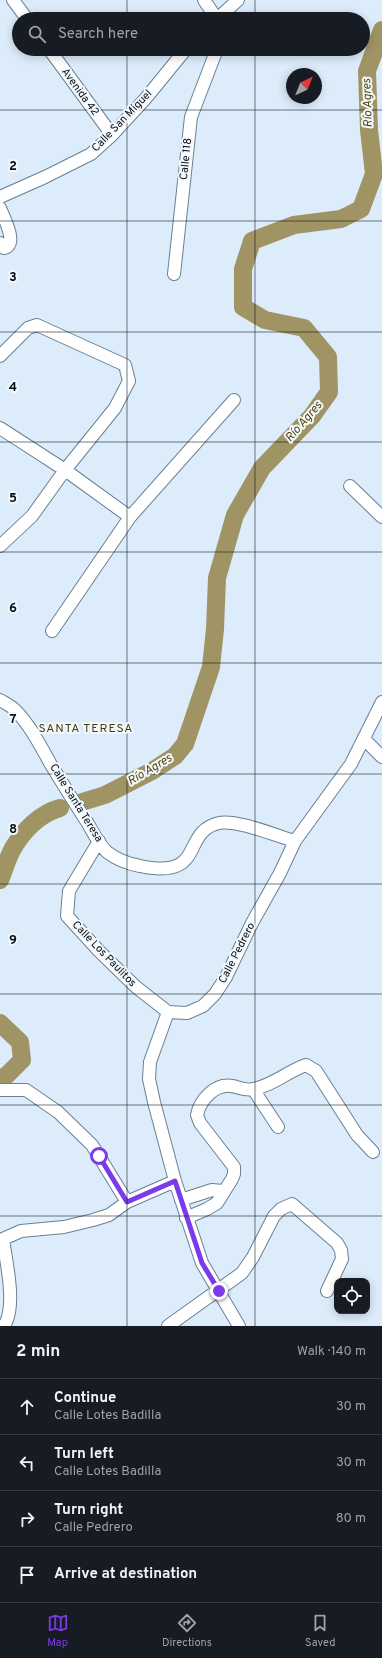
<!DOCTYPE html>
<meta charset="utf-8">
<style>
:root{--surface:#171b24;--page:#242831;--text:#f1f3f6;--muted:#9ea1a6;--line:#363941;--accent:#7c3aed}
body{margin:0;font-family:Overpass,sans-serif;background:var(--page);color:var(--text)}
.controls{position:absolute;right:12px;bottom:12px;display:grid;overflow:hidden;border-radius:8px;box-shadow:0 2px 10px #0003}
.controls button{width:36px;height:36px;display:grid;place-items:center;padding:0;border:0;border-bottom:1px solid var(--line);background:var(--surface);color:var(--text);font:20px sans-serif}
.compass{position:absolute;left:286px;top:68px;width:36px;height:36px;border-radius:50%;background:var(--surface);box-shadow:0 2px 10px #0003;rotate:43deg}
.stop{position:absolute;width:12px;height:12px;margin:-9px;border:3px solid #7c3aed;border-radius:50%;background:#fff}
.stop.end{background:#7c3aed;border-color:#fff;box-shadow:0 1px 4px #0008}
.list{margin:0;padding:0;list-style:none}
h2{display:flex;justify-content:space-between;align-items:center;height:52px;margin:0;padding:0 16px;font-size:17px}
h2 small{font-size:13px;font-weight:400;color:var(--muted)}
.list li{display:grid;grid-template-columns:26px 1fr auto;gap:12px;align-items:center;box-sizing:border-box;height:56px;padding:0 16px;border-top:1px solid var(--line)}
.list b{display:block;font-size:15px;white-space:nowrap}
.list p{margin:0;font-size:13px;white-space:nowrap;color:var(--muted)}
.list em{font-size:13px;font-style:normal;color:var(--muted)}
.icon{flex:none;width:22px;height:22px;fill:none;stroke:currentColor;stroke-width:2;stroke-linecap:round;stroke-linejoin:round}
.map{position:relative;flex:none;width:382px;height:1326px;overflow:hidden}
.search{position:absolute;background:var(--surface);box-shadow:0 2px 10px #0003;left:12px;right:12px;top:12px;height:44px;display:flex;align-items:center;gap:10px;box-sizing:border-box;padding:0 14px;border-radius:22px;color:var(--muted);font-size:15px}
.sheet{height:276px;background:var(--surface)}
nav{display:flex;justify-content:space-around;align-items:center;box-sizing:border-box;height:56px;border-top:1px solid var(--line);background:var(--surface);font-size:11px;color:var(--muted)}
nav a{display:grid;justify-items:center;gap:2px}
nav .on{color:var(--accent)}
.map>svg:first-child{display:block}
</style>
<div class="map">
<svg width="382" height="1326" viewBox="0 0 382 1326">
<rect width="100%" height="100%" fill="#ddecfa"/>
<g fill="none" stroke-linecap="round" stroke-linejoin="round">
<path stroke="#a09465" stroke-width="18" d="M82,802L105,795L152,771L175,756L185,744L211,667L215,629L217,578L235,515L262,468L312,416L329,392L328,357L304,328L265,320L243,307V269L252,241L294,225L341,219L361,209L374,174L369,130L367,71L382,30
M0,880C5,869 8,855 15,845C25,829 41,813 60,808
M0,1023L20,1042L22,1060L7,1075L0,1079"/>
<defs>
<path id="minor" d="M13,0L27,19
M204,0L217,19
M217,19L238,0
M49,49L112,135
M0,197L45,177L91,154L112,135L146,98L186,49
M0,208C3,216 19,245 4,248L0,243
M174,274L191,117L217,49
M0,356L28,328L37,325L125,365L129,381L115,408L65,470L32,516L0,546
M0,428L65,470L130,517
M350,486L382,517
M52,631L130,517L234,400
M0,700C5,703 11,706 15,710C30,725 40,745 50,763C62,783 74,802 87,822C93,832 99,845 107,852C116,859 129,864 140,866C207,880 180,832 219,823C236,819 277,836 295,841
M364,739L382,757
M99,841L69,891L67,916L99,951L136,987L168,1012
M168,1012L187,1013L203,1006L215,994L226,977L252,923L280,873L295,841L351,764L382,702
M168,1012L150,1062L149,1079L154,1102L175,1181L202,1263L239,1326
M253,1089L278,1127
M0,1090H26L58,1112L92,1145L127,1202L175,1181
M181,1200L212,1190L223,1191
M186,1218L207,1209L217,1203L232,1179L234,1174V1167L200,1123L197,1115C200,1100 215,1083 232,1086C238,1087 246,1091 253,1089C272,1086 288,1071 306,1065L316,1071L357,1135L373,1152
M4,1326C17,1306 6,1262 3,1239L21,1231L64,1227L93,1220L109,1215L127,1202
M168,1326L242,1273L253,1257L274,1216L281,1209L292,1204L337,1243L341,1250L342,1259L327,1291"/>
</defs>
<use href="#minor" stroke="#688094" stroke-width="14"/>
<use href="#minor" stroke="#fff" stroke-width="12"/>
</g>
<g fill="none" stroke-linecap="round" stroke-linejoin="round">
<path stroke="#7c3aed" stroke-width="5" d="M99,1156L127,1202L175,1181L202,1263L219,1291"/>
</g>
<path fill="none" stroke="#060e15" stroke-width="1" stroke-opacity="0.55" d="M127,0V19M255,0V19M127,49V1326M255,49V1326M0,110H382M0,221H382M0,332H382M0,442H382M0,552H382M0,663H382M0,774H382M0,884H382M0,994H382M0,1105H382M0,1216H382"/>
<g text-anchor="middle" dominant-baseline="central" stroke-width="4" stroke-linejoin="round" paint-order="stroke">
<g font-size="11" fill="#060e15" stroke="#f3f8fd">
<text transform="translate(80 92) rotate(54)">Avenida 42</text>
<text transform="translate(122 121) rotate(-46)">Calle San Miguel</text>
<text transform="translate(186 159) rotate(-84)">Calle 118</text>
<text transform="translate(76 803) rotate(58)">Calle Santa Teresa</text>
<text transform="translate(237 953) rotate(-63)">Calle Pedrero</text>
<text transform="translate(104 954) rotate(46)">Calle Los Paulitos</text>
</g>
<g font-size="12" font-style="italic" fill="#524506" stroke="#f3f8fd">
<text transform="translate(368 103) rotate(-92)">Río Agres</text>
<text transform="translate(304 422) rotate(-49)">Río Agres</text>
<text transform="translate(150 770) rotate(-31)">Río Agres</text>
</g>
<g font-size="12" letter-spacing="1" fill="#443a10" stroke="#f3f8fd">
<text x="86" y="729">SANTA TERESA</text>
</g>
</g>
<g font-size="13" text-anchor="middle" font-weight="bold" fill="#060e15" stroke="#f3f8fd" stroke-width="4" stroke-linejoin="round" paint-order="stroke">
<text x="13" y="170">2</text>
<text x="13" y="281">3</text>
<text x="13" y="391">4</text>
<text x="13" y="502">5</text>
<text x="13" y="612">6</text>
<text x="13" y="723">7</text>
<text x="13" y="833">8</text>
<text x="13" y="944">9</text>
</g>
</svg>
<div class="controls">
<button><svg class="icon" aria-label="locate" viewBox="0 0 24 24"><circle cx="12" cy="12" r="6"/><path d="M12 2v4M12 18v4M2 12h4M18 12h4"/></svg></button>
</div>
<svg class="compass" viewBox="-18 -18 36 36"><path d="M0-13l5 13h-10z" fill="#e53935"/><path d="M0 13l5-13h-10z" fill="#9ea1a6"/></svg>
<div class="stop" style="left:99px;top:1156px"></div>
<div class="stop end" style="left:219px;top:1291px"></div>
<div class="search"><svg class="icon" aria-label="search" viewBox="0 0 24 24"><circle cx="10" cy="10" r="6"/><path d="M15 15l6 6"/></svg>Search here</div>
</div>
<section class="sheet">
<h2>2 min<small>Walk · 140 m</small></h2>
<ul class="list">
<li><svg class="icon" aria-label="ahead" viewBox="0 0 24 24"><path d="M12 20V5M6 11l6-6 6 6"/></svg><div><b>Continue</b><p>Calle Lotes Badilla</p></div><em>30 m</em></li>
<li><svg class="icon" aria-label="left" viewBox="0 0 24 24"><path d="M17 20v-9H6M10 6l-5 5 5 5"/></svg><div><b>Turn left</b><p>Calle Lotes Badilla</p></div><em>30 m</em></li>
<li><svg class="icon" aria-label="right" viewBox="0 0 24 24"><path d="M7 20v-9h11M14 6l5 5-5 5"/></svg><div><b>Turn right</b><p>Calle Pedrero</p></div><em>80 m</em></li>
<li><svg class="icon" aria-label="arrive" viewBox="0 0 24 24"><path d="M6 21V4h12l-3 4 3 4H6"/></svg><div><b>Arrive at destination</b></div></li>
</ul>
</section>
<nav>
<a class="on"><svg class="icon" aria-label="map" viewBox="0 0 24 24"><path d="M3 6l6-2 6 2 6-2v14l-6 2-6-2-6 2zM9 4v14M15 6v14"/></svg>Map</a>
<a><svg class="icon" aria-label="directions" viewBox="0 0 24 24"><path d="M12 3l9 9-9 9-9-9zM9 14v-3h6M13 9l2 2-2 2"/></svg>Directions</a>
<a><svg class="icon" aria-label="saved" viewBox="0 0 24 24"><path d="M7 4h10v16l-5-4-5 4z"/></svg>Saved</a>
</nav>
